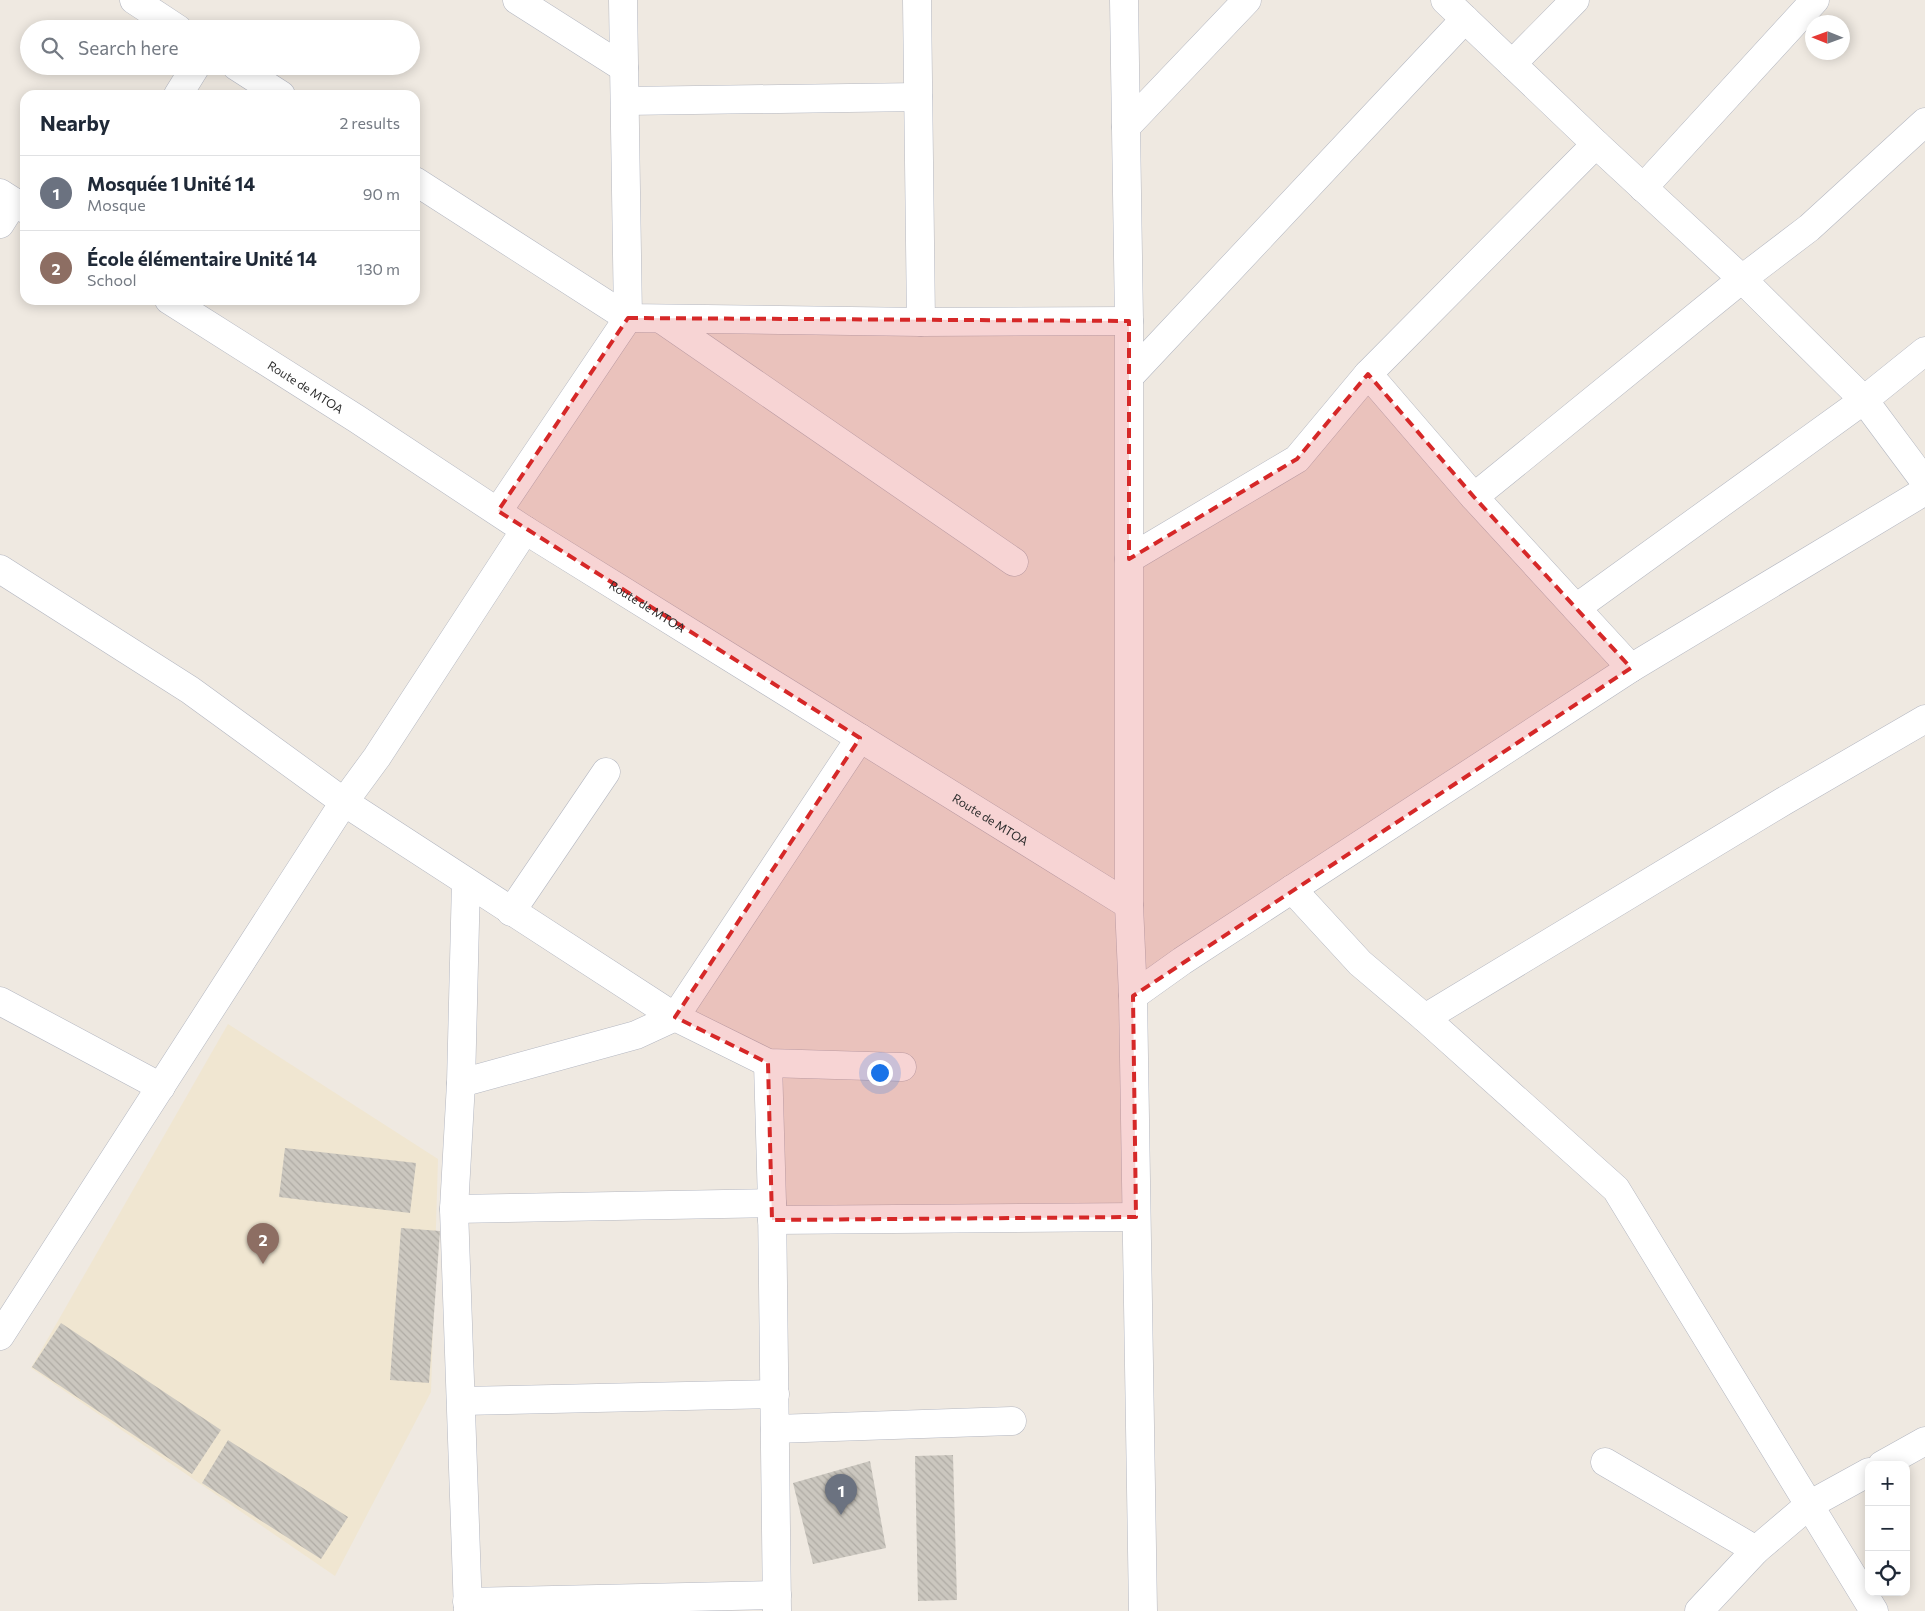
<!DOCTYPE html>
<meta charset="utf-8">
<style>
:root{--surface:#fff;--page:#f2f2f3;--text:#1f2937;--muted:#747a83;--line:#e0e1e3;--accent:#7c3aed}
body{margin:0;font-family:Commissioner,sans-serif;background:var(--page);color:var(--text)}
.controls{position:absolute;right:15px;bottom:15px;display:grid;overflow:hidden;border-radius:10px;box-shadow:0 2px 12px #0003}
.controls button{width:45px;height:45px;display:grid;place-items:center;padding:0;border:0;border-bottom:1px solid var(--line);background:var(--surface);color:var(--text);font:25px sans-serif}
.compass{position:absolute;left:1805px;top:15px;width:45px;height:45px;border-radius:50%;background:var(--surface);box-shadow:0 2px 12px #0003;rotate:271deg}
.you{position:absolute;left:879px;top:1072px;width:18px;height:18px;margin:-12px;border:4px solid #fff;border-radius:50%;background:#1a73e8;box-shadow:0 0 0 8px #1a73e833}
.badge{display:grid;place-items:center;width:32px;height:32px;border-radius:50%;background:var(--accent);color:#fff;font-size:16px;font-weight:700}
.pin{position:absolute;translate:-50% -41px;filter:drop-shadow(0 1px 2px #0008)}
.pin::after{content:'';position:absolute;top:26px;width:18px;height:15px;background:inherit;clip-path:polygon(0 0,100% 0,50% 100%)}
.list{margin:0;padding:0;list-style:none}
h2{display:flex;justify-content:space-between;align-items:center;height:65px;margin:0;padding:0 20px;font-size:21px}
h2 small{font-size:16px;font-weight:400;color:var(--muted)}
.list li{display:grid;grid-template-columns:32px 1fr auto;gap:15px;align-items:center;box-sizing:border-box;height:75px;padding:0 20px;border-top:1px solid var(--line)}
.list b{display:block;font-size:19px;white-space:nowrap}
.list p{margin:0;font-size:16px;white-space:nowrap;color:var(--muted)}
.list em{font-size:16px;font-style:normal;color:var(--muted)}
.icon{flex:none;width:28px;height:28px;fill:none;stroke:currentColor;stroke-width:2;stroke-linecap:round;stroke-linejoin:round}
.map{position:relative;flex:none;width:1925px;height:1611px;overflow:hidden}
.search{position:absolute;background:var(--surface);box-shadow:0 2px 12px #0003;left:20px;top:20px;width:400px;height:55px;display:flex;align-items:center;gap:12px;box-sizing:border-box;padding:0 18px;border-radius:28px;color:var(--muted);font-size:19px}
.panel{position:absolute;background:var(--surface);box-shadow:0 2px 12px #0003;left:20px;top:90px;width:400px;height:215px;border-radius:15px}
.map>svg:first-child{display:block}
</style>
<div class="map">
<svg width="1925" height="1611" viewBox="0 0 1925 1611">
<defs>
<pattern id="building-back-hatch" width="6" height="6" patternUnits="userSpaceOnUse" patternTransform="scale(1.25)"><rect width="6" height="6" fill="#cbc7bf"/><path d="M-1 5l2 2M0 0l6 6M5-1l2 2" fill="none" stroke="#afaba4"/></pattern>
</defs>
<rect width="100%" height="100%" fill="#efe9e1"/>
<path fill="#f0e6d1" d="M228,1024L438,1159L431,1392L335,1576L31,1368Z"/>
<path fill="url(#building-back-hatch)" d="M285,1148L416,1163L410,1213L279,1197Z
M401,1228L440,1231L429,1383L390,1380Z
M61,1323L221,1430L192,1474L32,1367Z
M228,1440L348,1517L321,1559L202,1483Z
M953,1455L957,1600L918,1601L915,1456Z
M870,1461L886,1548L813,1564L793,1483Z"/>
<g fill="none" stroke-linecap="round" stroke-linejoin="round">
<defs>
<g id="minor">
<path d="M134,0L178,29"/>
<path d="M517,0L624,68"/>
<path d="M917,0L921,322"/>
<path d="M1124,0L1129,321V905L1133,996L1143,1611"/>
<path d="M1445,0L1596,144L1742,279L1864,400L1925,482"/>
<path d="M1512,64L1575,0"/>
<path d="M236,66L281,95"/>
<path d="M178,95L196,66"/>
<path d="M625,101L918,97"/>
<path d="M1126,127L1247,0"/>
<path d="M415,181L628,318L921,322L1129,321"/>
<path d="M1643,188L1815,0"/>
<path d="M0,193L25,209"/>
<path d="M0,224L14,202"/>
<path id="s1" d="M169,300L357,419L525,530L1129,905"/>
<path d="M661,319L1014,562"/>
<path d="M1368,374L1474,497L1631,668"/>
<path d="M1130,376L1465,19"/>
<path d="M1474,497L1742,279L1809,228L1925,122"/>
<path d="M498,511L628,318L623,0"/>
<path d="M1129,559L1297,459L1368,374L1596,144"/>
<path d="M0,569L190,690L344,802L675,1017L768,1063L902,1067"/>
<path d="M1576,608L1864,400L1925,351"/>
<path d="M466,882L461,1083L454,1209L468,1611"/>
<path d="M1292,889L1360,963L1425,1018L1616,1189L1874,1611"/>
<path d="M511,912L606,772"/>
<path d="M1133,996L1182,961L1631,668L1925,491"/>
<path d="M0,1001L161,1087"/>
<path d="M1425,1018L1784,801L1925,719"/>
<path d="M768,1063L772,1203L777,1611"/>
<path d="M461,1083L636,1035L675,1017L860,738"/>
<path d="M454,1209L772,1203"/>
<path d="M772,1220L1136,1217"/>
<path d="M0,1336L344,802L377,757L525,530"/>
<path d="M461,1401L775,1394"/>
<path d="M775,1429L1012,1421"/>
<path d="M1605,1462L1756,1550"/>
<path d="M1882,1465L1925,1441"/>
<path d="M467,1602L777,1595"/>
<path d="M1699,1611L1756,1550L1809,1505L1869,1472"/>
</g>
</defs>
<use href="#minor" stroke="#b4b7c1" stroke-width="29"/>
<use href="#minor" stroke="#fff" stroke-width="28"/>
</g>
<path fill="#d62828" fill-opacity="0.2" stroke="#d62828" stroke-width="4" stroke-dasharray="10 6" stroke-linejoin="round" d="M628,318L1129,321V559L1297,459L1368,374L1474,497L1631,668L1133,996L1136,1217L772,1220L768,1063L675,1017L860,738L498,511Z"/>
<g text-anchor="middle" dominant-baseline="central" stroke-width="4" stroke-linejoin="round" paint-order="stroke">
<g font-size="12" fill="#2e2e2e" stroke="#fff">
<text stroke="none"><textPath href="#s1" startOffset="162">Route de MTOA</textPath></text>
<text stroke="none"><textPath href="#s1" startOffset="568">Route de MTOA</textPath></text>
<text stroke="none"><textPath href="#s1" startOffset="972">Route de MTOA</textPath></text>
</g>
</g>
</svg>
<div class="controls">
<button>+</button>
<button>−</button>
<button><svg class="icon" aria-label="locate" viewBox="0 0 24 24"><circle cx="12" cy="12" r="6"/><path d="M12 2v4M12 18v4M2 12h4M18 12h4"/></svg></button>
</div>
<svg class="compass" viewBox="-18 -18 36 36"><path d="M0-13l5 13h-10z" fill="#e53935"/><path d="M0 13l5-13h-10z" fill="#747a83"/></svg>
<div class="you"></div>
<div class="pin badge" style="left:841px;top:1515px;background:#6b7280">1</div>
<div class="pin badge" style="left:263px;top:1264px;background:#8d6e63">2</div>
<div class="search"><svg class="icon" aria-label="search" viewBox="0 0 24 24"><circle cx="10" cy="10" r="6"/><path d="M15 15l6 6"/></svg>Search here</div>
<section class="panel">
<h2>Nearby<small>2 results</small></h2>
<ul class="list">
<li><span class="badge" style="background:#6b7280">1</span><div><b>Mosquée 1 Unité 14</b><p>Mosque</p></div><em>90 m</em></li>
<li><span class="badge" style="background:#8d6e63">2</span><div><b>École élémentaire Unité 14</b><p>School</p></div><em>130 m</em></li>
</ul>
</section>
</div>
